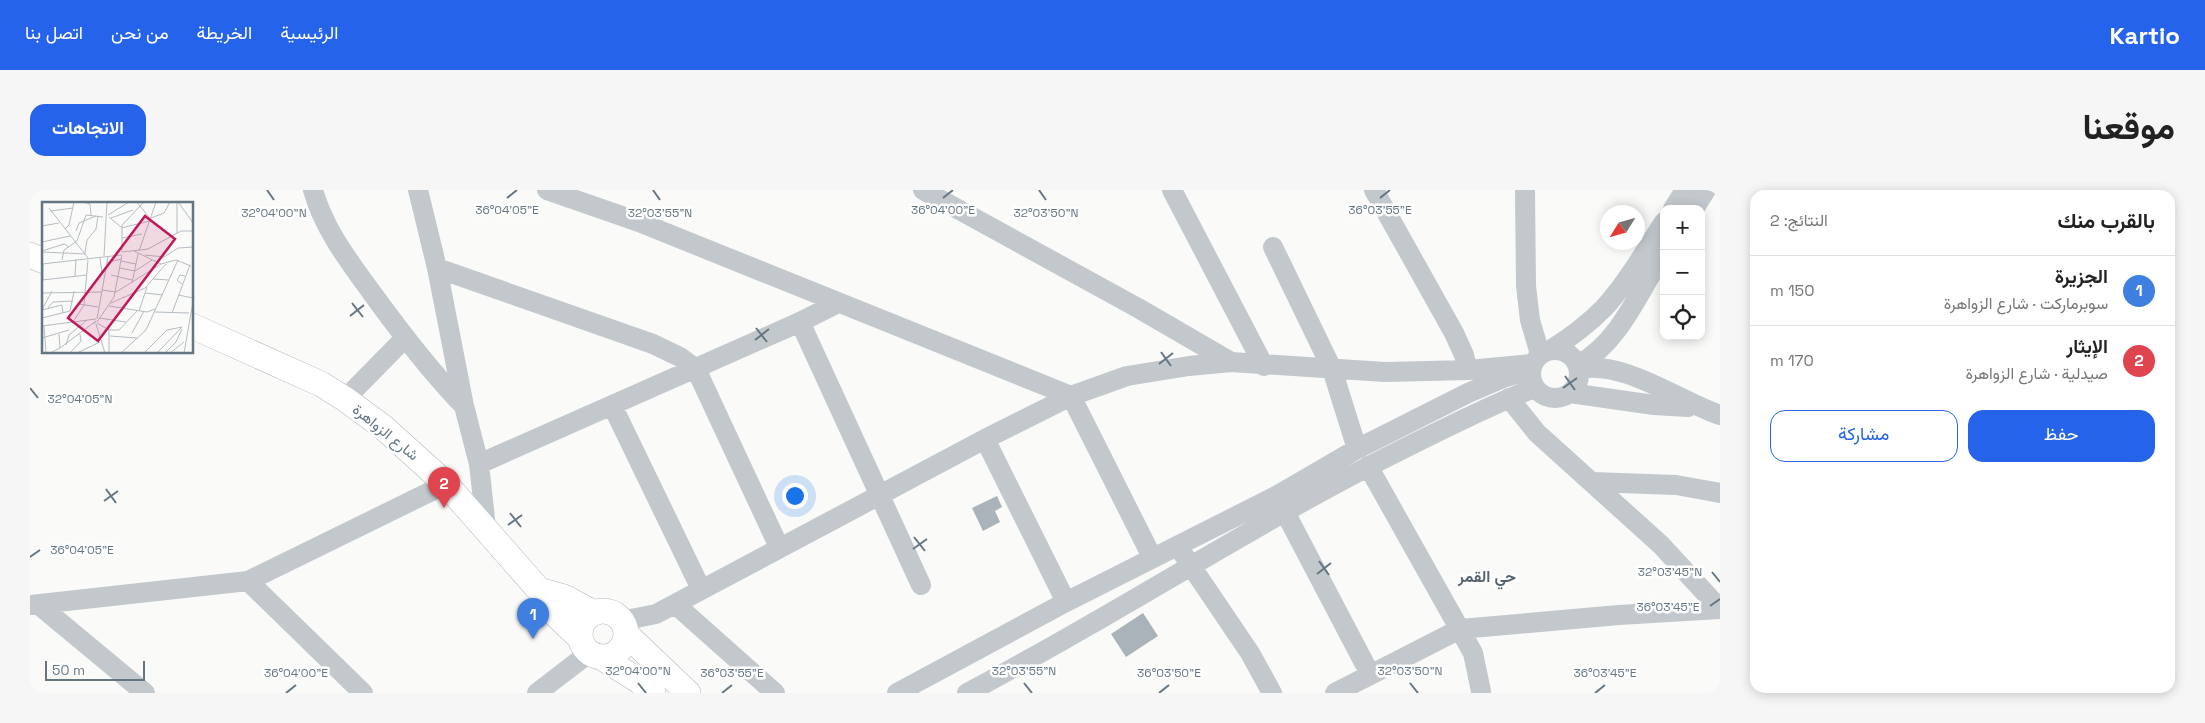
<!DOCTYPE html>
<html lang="ar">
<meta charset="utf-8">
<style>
:root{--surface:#fff;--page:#f6f6f6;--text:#222;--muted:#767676;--line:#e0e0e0;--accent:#2563eb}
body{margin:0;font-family:"Space Grotesk",Vazirmatn,sans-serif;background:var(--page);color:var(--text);direction:rtl}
.controls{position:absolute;right:15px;top:15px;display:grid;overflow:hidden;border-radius:10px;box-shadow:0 2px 12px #0003}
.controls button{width:45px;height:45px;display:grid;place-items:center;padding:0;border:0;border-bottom:1px solid var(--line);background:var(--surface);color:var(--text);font:25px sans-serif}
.compass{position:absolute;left:1570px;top:15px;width:45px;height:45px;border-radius:50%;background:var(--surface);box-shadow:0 2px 12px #0003;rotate:233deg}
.scale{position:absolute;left:15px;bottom:12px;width:100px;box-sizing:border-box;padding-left:5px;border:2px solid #657683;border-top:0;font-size:14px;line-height:18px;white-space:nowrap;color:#657683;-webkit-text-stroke:4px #fff;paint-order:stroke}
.you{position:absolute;left:764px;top:305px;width:18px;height:18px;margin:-12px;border:4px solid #fff;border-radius:50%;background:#1a73e8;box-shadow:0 0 0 8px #1a73e833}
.badge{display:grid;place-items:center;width:32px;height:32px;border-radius:50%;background:var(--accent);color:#fff;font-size:16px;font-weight:700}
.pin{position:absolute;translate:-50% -41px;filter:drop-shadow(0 1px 2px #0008)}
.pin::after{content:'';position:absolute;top:26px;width:18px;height:15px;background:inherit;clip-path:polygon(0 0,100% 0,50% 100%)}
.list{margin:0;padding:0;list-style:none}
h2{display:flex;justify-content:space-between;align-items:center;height:65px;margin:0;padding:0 20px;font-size:21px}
h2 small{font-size:16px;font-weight:400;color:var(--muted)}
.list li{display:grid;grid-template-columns:32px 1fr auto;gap:15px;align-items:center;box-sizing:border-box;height:70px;padding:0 20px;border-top:1px solid var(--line)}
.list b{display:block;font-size:19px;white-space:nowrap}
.list p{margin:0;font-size:16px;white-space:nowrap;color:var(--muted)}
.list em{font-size:16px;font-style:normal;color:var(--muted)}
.actions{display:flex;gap:10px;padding:15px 20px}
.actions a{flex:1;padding:11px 0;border:1px solid var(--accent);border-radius:15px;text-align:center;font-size:18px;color:var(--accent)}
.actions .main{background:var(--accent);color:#fff}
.icon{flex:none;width:28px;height:28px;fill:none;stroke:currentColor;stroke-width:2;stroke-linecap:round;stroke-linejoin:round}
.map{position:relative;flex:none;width:1690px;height:503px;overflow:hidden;direction:ltr;border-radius:15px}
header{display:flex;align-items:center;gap:30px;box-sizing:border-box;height:70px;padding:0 25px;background:var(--accent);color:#fff}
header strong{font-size:24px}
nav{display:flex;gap:28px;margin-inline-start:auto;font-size:18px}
.intro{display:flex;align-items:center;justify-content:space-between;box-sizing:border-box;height:120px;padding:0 30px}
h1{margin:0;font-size:35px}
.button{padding:12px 22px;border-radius:15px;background:var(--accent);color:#fff;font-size:18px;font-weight:700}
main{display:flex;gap:30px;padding:0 30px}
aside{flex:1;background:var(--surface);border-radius:15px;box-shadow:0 2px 12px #0003}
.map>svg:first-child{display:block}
</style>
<header>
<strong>Kartio</strong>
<nav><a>الرئيسية</a><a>الخريطة</a><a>من نحن</a><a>اتصل بنا</a></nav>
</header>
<div class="intro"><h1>موقعنا</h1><a class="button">الاتجاهات</a></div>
<main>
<aside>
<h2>بالقرب منك<small>النتائج: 2</small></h2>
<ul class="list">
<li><span class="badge" style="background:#3f7fe0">1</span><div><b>الجزيرة</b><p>سوبرماركت · شارع الزواهرة</p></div><em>150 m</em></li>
<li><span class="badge" style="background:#e0444e">2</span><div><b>الإيثار</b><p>صيدلية · شارع الزواهرة</p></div><em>170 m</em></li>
</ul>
<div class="actions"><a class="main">حفظ</a><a>مشاركة</a></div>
</aside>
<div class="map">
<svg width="1690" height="503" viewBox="0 0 1690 503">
<rect width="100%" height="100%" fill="#fafaf8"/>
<path fill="#aab3b9" d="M967,306L972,317L965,321L970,332L953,341L942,318Z
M1113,423L1128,446L1096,467L1081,444Z"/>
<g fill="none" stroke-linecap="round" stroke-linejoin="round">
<defs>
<path id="major" d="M0,65L14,71
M162,136L291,194L315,209L353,237L416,294L509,400L526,425L550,448
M509,400L534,407L564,423
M550 444a23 23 0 1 1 46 0a23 23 0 1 1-46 0Z
M596,444L658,503
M571,467L609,491L623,503"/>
</defs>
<use href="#major" stroke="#b5babe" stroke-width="26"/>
<path stroke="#c3c8cc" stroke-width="20" d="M283,0C294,39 318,70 342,103C371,143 400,181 434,216
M388,0L407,78L434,216L449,274L456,338
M517,0L609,32L1041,206L1122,367
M893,0L1108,118L1201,172
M1142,0L1234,176
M1344,0L1424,143L1434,165L1438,180
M1495,0L1496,96L1500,130L1510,164
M1643,19L1655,0
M1664,19L1676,0
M1243,57L1302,179L1327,259
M407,78L623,154L650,167L666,179L749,357
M770,132L891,395
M1522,159C1541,147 1558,134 1574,118C1597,93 1615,61 1634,32
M1501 184a24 24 0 1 1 48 0a24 24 0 1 1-48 0Z
M1549,174C1590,152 1609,101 1634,63
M1550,179C1594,170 1649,211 1690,225
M1540,203L1624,215L1658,217
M1479,208L1507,243L1631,355L1690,419
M315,209L375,148
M582,215L671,399
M955,249L1036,412
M449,274L770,132L808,113
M1338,276L1443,463L1451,501
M1562,292L1646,295L1690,303
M1255,322L1340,484
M1153,364L1220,463L1242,503
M218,391L333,503
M645,414L745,503
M0,415L218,391L416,294
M9,415L115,503
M591,431L626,424L955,249L1041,206L1097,186L1159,176L1201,172L1355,182L1438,180L1502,174
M507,503L559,463
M867,503L1036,412L1248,305L1327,259L1438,203L1473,188L1489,183
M937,503C1086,425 1227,331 1379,256C1420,236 1462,214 1505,198
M1305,503L1430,439L1589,425L1690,419"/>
<use href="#major" stroke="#fff" stroke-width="25"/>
</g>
<path fill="none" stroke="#657683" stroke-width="2" d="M237,0L244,10M623,0L630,10M1009,0L1016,10M477,8L487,0M913,8L923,0M1350,8L1360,0M322,113L333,127M320,126L334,115M726,138L737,152M725,150L739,139M1131,162L1141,176M1129,174L1143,163M1535,186L1545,200M0,198L8,208M1533,198L1547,188M76,299L86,313M74,311L88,301M480,323L491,337M478,335L492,325M884,347L895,361M883,359L897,349M0,367L10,360M1289,371L1299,385M1682,382L1690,392M1287,384L1301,373M1680,416L1690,409M608,493L616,503M994,493L1002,503M1380,493L1388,503M256,503L266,495M692,503L702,495M1129,503L1139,495M1565,503L1575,495"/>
<g text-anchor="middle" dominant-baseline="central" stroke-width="5" stroke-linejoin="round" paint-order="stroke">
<g font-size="15" fill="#657683" stroke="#fff">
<text transform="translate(356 242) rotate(39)">شارع الزواهرة</text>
</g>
<g font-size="16" font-weight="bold" fill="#57646e" stroke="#fff">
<text x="1457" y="386">حي القمر</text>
</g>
</g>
<g transform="translate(12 12)">
<rect width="151" height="151" fill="#fafaf8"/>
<path fill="none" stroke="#b5bdc2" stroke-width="1" d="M41,0L48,2L49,13M95,0L109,18M135,0V31M136,0L152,22M7,6L46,56M8,9L31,6M66,13L87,0M67,15L79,25M69,16L91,8M109,16L122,11L128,0M0,24L17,21M79,26L108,19M23,27L27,23L32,0M34,29L37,21L54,14M80,36L100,32M0,40L28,34M0,49L22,42L27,45M92,49L119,62L134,58L149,64M97,49L114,0M0,50L44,52M80,50V23L102,0M81,50L106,47L139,29H152M43,51L45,38L54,27L56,14M103,53L122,55L136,46L152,45M62,54L65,0M58,56L60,71M20,58L22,48L35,39L44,13L61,15M79,59L94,62M64,61L79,57M0,62L79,53M1,62V78M78,66L93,69L110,58M69,73L90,78M33,74L34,57M111,77L127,78M0,78L45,73M90,81L96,52M140,82L135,78L138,73L143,74M60,88L74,90L119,62M0,91L60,90M103,91L121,93M136,93L151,96M69,101L103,86L124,62M37,102L56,105M67,104L105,110L113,107M6,106L11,100L31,99M0,108L20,103L21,111M0,108L10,89M97,109L105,85M113,110L147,111M130,111L148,63M0,116L28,109L32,89M57,116L84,120M55,117L66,55M31,120L42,103L46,58M55,120L72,95L80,53M55,121L67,128V151M54,122L63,151M0,124L54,117M2,124L4,151M67,128H77L96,108M90,131L102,109M68,134L95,136M0,136L27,128M24,143L27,133L45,118M18,146L54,119L52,122M29,150L39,139L38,132M8,151L18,146L17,132M35,151L58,140M79,151L104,128L136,58M102,151L125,128L140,125M115,151L140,125M123,151L134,140L140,127M128,151L142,140M142,151L152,94"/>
<path fill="#c2185b" fill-opacity="0.15" stroke="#c2185b" stroke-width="2.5" d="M103,14L133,37L56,139L26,116Z"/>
<rect width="151" height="151" fill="none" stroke="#657683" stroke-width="2.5"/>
</g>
<g font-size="12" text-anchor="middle" fill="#657683" stroke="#fff" stroke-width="5" stroke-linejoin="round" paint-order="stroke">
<text x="477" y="24">36°04'05"E</text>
<text x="913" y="24">36°04'00"E</text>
<text x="1350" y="24">36°03'55"E</text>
<text x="244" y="27">32°04'00"N</text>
<text x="630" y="27">32°03'55"N</text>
<text x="1016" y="27">32°03'50"N</text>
<text x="50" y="213">32°04'05"N</text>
<text x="52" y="364">36°04'05"E</text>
<text x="1640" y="386">32°03'45"N</text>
<text x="1638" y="421">36°03'45"E</text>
<text x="608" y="485">32°04'00"N</text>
<text x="994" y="485">32°03'55"N</text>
<text x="1380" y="485">32°03'50"N</text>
<text x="266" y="487">36°04'00"E</text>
<text x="702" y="487">36°03'55"E</text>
<text x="1139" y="487">36°03'50"E</text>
<text x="1575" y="487">36°03'45"E</text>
</g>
</svg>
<div class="controls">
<button>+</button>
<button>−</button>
<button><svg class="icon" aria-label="locate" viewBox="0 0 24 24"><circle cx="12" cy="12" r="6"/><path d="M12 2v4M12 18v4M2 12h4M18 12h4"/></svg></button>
</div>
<svg class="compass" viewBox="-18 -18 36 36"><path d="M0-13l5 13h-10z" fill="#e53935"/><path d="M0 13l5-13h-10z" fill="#767676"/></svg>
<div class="scale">50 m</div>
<div class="you"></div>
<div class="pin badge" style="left:503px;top:449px;background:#3f7fe0">1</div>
<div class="pin badge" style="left:414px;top:318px;background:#e0444e">2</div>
</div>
</main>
